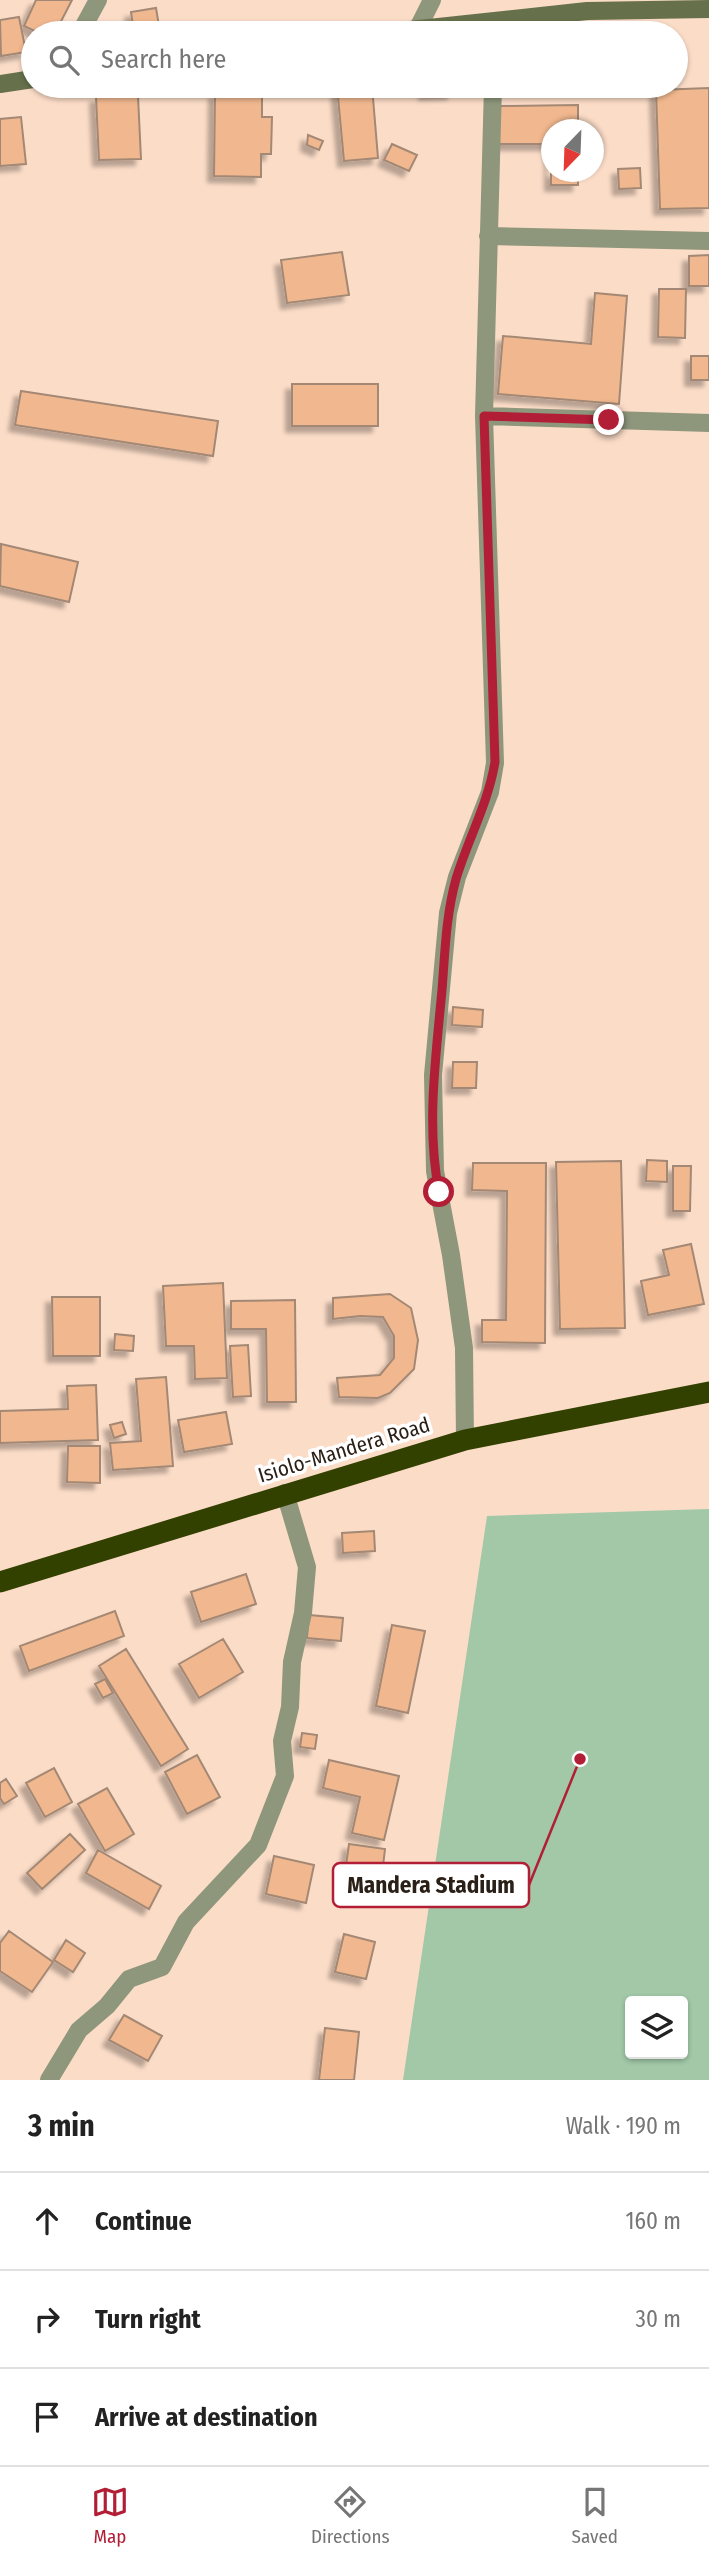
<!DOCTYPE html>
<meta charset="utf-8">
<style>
:root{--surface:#fff;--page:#f6f6f6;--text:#222;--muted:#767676;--line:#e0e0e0;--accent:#b11e35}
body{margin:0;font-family:"Fira Sans Condensed",sans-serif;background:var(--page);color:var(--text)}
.controls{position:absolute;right:21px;bottom:21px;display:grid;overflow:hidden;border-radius:7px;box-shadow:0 2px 5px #0004}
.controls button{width:63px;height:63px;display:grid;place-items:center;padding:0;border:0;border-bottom:2px solid var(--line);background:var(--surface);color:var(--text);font:35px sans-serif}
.compass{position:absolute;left:541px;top:119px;width:63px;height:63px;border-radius:50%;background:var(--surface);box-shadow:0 2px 5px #0004;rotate:203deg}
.stop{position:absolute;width:21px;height:21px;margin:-16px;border:5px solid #b11e35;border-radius:50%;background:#fff}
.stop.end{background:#b11e35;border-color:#fff;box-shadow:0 2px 7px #0008}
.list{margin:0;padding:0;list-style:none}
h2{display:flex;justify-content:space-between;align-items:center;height:91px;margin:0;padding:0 28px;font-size:30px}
h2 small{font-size:23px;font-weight:400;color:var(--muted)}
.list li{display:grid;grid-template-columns:46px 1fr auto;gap:21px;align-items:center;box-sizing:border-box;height:98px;padding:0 28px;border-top:2px solid var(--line)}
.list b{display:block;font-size:26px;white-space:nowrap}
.list em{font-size:23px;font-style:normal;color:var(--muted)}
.icon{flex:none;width:38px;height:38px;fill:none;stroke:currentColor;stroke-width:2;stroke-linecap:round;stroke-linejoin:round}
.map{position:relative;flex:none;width:709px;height:2080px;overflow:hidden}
.search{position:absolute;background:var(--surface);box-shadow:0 2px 5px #0004;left:21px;right:21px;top:21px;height:77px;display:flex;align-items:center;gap:18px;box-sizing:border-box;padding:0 24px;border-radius:38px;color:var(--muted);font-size:26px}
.sheet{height:385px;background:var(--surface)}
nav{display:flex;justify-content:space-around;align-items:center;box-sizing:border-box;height:98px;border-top:2px solid var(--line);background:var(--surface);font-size:19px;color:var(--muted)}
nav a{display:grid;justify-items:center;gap:4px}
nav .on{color:var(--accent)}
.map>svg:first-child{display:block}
</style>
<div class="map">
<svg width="709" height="2080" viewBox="0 0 709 2080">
<defs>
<filter id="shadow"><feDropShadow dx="-6" dy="6" stdDeviation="2" flood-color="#0004"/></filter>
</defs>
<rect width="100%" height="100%" fill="#fbdcc7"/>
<path fill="#a2c8a8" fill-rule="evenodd" d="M709,1509V2080H403L487,1516ZM630,2001H683V2054H630Z"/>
<path fill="#f1b88f" stroke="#a38874" stroke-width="2" filter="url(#shadow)" d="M36,0H72L55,33H39L24,26Z
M156,8L160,32L134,33L131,12Z
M19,17L26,52L1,56L0,20Z
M337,86H372L378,158L344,161Z
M425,86H452L453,93L425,94Z
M709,88V208L660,209L656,90Z
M215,93H262V117H272L271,154H261V177L214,176Z
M138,96L141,159L99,160L96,97Z
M578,105V130H552V172H578V185H551V144H498V106Z
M21,117L26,164L0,166V119Z
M308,135L323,141L319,150L307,145Z
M392,144L417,155L409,171L384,160Z
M640,168L641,188L619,189L618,169Z
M342,252L349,295L287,303L281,260Z
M709,255V286H689V256Z
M659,289H686L685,338L658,337Z
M595,293L627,296L619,404L498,394L503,336L591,344Z
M691,356H709V380H691Z
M292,384H378V426H292Z
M21,391L218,421L213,456L15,425Z
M1,544L78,562L69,602L0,586Z
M453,1007L483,1010L482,1027L452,1025Z
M453,1062H477L476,1088H452Z
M647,1160L667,1161V1182L646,1181Z
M621,1161L625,1328L560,1329L556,1162Z
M473,1163H546L545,1343L482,1342V1320H506L507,1191L472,1190Z
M673,1166H691L690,1211H673Z
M691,1244L704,1304L648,1315L641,1281L669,1275L663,1250Z
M223,1283L227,1378L195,1379L194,1346H166L163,1286Z
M390,1294L411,1308L418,1340L414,1369L390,1393L378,1398L339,1397L337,1378L380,1375L394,1358V1336L383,1317L360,1316L333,1319V1298Z
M52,1297H100V1356H53Z
M295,1300L296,1402H267L266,1329H231V1301Z
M115,1334L134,1336L133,1351L114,1350Z
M248,1345L251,1396L233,1397L230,1346Z
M166,1377L173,1466L113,1470L110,1443L141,1441L136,1379Z
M96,1385L98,1440L0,1443V1411L68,1409L67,1386Z
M226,1412L232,1444L184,1452L178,1420Z
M122,1422L126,1434L114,1438L110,1425Z
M68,1446H100V1483L67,1482Z
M374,1531L375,1551L343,1553L342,1533Z
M246,1574L256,1604L201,1622L191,1592Z
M115,1611L124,1636L29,1671L20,1646Z
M309,1615L343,1618L341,1641L307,1638Z
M392,1625L425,1631L408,1713L376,1706Z
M223,1639L243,1672L199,1698L179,1664Z
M126,1649L188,1749L161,1766L99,1666Z
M105,1679L113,1693L103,1698L95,1684Z
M302,1733L317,1735L315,1749L300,1747Z
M197,1755L220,1797L187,1814L165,1772Z
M329,1760L399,1776L384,1840L352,1833L360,1797L323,1788Z
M54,1768L72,1802L45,1817L26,1783Z
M6,1779L17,1796L4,1804L0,1798V1783Z
M107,1788L134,1834L105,1851L78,1804Z
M70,1834L85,1850L42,1889L27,1873Z
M349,1844L385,1849L380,1891L343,1887Z
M98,1850L161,1886L149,1909L86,1873Z
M274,1856L314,1865L306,1903L266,1894Z
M9,1931L53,1962L32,1992L0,1971V1943Z
M344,1934L375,1942L366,1979L335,1972Z
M66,1940L85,1953L73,1972L54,1960Z
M124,2015L162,2036L148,2061L109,2040Z
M325,2028L359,2032L354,2080H319Z"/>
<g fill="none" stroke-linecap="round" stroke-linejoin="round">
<path stroke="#8e967c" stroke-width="18" d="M418,28L432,0
M80,33L98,0
M488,236L709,241
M484,416L709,423
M465,1440L464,1348L451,1255L435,1171L433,1075L448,913L457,877L490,792L495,763L484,416L493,86
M49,2080L79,2030L107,2006L129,1979L162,1967L186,1922L258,1845L285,1776L282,1741L290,1707L292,1662L303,1613L307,1567L285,1493"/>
<path stroke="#66714b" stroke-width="18" d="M382,33L587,11L709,9
M0,84L33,79"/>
<path stroke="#324000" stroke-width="21" d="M0,1582L465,1440L709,1392"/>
</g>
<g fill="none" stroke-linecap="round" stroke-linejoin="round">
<path stroke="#b11e35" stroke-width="9" d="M439,1192C426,1126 436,1056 442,990C445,952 446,915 456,879C468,839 488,804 495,762L484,416L609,420"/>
</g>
<g text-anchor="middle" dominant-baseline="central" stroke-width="7" stroke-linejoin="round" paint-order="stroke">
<g font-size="21" fill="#2b2018" stroke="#fff">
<text transform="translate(344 1450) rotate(-17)">Isiolo-Mandera Road</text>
</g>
</g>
<path fill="none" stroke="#b11e35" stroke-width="2.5" d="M580 1759L529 1885"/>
<circle fill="#b11e35" stroke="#fff" stroke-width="2.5" cx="580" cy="1759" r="7"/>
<rect fill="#fff" stroke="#b11e35" stroke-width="2.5" x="333" y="1863" width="196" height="44" rx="7"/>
<g font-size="23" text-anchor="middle" font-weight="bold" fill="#2b2018">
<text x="431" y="1893">Mandera Stadium</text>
</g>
</svg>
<div class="controls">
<button><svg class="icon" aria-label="layers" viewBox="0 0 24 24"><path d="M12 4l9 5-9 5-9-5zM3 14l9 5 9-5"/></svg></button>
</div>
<svg class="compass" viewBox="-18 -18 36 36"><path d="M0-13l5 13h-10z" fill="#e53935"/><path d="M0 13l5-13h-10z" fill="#767676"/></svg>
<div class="stop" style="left:439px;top:1192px"></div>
<div class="stop end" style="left:609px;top:420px"></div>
<div class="search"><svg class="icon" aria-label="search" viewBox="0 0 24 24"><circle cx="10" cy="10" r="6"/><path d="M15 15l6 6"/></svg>Search here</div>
</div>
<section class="sheet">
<h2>3 min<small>Walk · 190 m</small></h2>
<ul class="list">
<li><svg class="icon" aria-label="ahead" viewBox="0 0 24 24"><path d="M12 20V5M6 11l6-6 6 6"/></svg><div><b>Continue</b></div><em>160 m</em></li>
<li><svg class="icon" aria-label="right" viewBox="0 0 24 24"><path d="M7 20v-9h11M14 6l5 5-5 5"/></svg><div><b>Turn right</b></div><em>30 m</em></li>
<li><svg class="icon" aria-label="arrive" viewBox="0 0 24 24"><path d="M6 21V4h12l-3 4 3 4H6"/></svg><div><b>Arrive at destination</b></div></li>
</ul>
</section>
<nav>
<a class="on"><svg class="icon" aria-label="map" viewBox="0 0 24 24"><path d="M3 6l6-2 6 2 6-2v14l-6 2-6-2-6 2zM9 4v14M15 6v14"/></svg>Map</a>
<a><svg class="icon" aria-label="directions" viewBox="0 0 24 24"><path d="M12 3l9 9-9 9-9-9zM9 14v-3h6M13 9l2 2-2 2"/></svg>Directions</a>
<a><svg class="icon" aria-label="saved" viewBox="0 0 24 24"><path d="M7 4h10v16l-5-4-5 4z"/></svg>Saved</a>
</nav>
